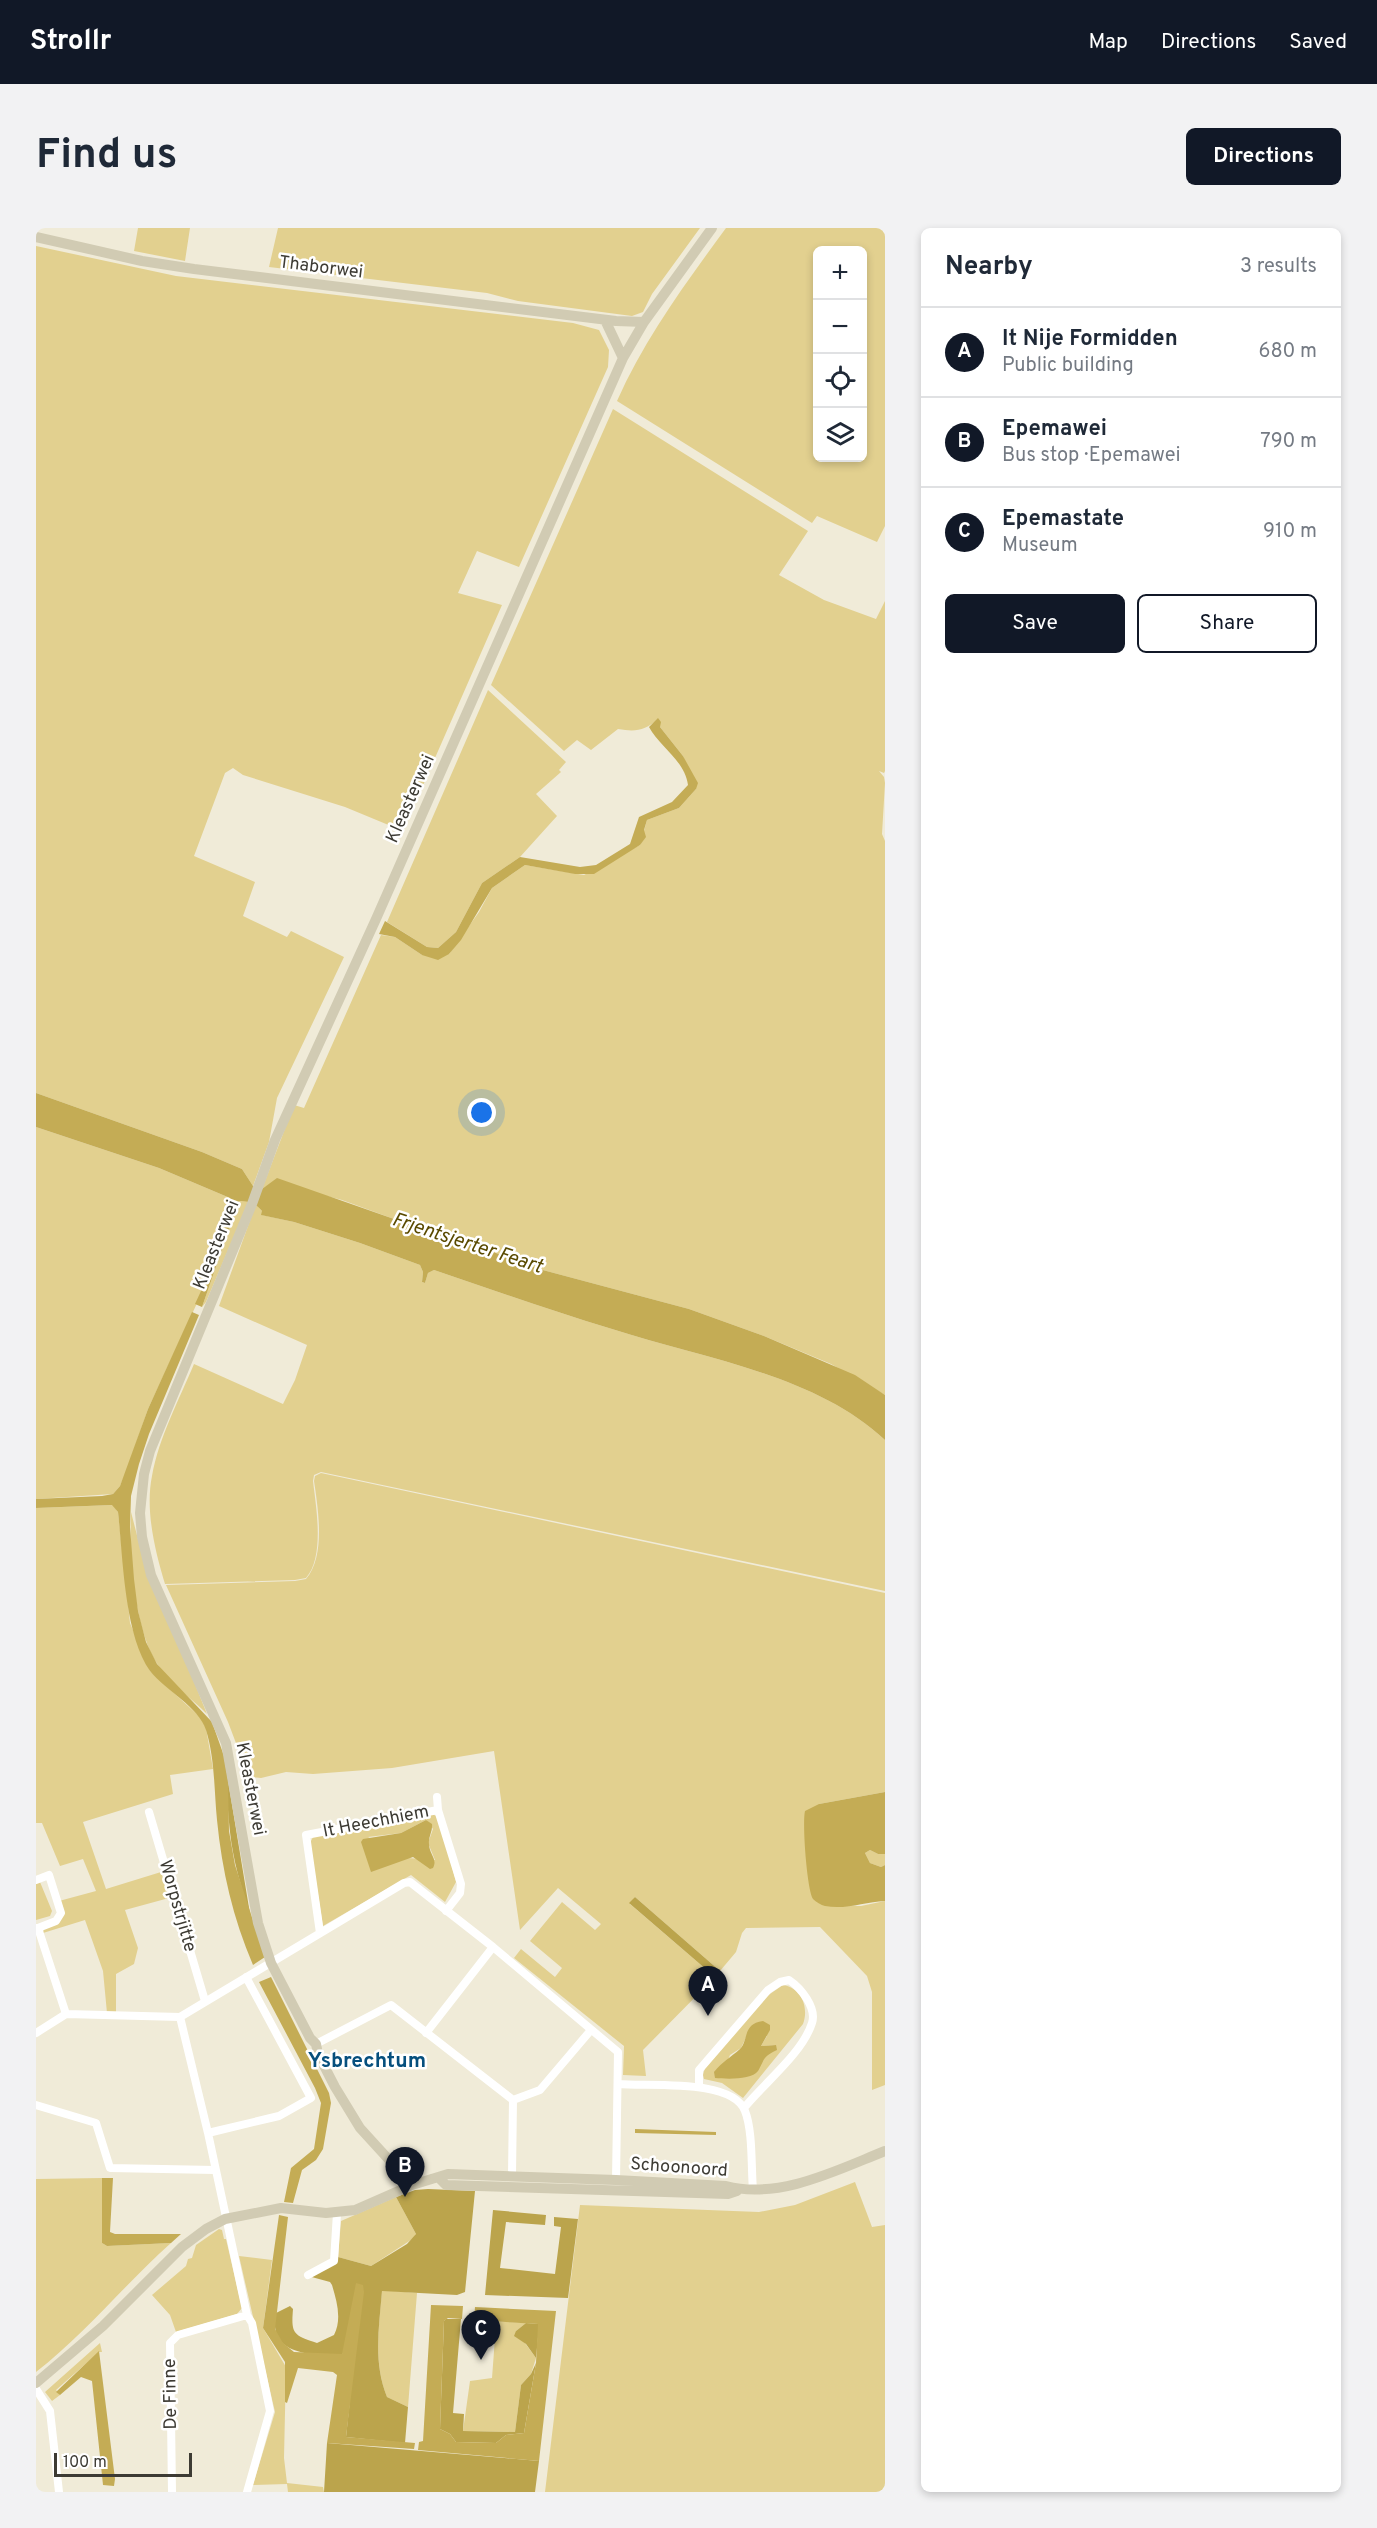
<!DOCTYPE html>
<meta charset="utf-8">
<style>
:root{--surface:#fff;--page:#f2f2f3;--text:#1f2937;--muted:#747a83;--line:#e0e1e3;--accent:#111827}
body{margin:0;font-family:Overpass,sans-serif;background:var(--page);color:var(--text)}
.controls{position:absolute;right:18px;top:18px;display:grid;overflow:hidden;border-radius:9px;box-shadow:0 3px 9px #0003}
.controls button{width:54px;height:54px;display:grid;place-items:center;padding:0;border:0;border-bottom:2px solid var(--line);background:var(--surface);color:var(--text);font:30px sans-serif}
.scale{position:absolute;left:18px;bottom:15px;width:138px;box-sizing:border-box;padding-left:6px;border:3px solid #3d3b34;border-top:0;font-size:16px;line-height:21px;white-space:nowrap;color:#3d3b34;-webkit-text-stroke:4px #fff;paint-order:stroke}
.you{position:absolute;left:446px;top:885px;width:21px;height:21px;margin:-15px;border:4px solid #fff;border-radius:50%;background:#1a73e8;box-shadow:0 0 0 9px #1a73e833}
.badge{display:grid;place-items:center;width:39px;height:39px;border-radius:50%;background:var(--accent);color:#fff;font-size:20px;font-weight:700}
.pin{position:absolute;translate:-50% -50px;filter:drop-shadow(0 2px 3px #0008)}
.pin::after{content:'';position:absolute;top:32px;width:21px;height:18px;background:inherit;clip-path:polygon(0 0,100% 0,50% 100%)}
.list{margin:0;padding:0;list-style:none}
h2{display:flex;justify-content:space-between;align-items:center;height:78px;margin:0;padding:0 24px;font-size:26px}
h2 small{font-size:20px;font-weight:400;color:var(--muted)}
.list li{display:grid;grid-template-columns:39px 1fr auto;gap:18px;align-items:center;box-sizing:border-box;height:90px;padding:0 24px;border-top:2px solid var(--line)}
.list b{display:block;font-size:22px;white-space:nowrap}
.list p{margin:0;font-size:20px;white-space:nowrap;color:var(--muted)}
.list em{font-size:20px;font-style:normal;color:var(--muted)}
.actions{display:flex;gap:12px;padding:18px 24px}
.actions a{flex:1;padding:14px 0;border:2px solid var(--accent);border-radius:9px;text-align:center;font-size:21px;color:var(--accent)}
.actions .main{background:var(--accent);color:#fff}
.icon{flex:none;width:33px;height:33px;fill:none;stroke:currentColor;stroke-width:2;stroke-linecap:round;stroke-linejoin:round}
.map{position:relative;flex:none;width:849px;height:2264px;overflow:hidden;border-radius:9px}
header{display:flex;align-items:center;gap:36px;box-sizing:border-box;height:84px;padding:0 30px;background:var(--accent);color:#fff}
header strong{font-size:28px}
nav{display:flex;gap:33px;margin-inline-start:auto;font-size:21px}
.intro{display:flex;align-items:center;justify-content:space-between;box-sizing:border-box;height:144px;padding:0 36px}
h1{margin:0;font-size:42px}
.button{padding:15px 27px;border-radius:9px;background:var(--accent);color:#fff;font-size:21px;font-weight:700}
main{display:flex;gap:36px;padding:0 36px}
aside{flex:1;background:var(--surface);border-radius:9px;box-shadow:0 3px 9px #0003}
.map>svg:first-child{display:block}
</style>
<header>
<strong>Strollr</strong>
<nav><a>Map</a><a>Directions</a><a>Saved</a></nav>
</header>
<div class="intro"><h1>Find us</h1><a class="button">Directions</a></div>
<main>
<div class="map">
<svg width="849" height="2264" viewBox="0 0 849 2264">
<rect width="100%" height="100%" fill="#f0ebd8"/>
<path fill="#e2d08f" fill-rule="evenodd" d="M102,0H154L149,33L98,23Z
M242,0H664L616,66L607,84L596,88L482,73L451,65L233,39Z
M690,0H849V298L841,314L781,288L776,295L581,173C609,110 649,56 690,0ZM826,22V230H782V22Z
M0,18L140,48L537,95L563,102L573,122L572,139L483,339L441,323L422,365L466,377L367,603L309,579L207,547L197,540L189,545L158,628L219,654L207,688L251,709L255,703L308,729L241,870L233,914L217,958L206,941L166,924L0,865Z
M577,181L772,303L743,347L788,372L840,391L849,373V543L848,545L843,543L848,549L849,555L846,606L849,613V1167L795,1136L728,1108L653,1081L503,1041L374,993L358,991L306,972L237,954L226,961L258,877L268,880L345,707L359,709L386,727L413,726L443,684L456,660L489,637L548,647L604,617L611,592L643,580L660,561L647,528L624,499L622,491C609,503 599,504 582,501L555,522L541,512L528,523L455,457Z
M452,462L530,534L523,542L525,544L500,566L521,588L484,629L446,655L420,704L402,720L391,719L351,694Z
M0,899L123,940L194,970L196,976L175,1045L112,1181L90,1244L84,1258L77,1266L0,1271Z
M203,973H213L170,1074L166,1079Z
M220,976L226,983V987L258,994L324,1015L384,1037L387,1044L386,1054L389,1055L392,1045L398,1042C457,1062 516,1083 576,1101C665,1130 779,1146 849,1212V1363L285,1244L278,1247L277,1253C280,1279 289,1328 270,1350L259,1352L129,1356C119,1323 109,1282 116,1248C123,1209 143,1172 158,1136L247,1176L259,1152L271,1117L183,1078Z
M285,1245L849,1365V1564L783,1576L771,1641L790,1678H825L849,1673V1857L836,1862V1764L831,1748L784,1699L710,1700L706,1705L700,1724L684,1743L599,1669L594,1676L679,1749L607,1822L610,1848L587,1847L588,1818L478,1730L485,1721L519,1749L526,1740L494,1713L526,1674L559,1702L565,1696L522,1660L484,1702L458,1523L356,1540L277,1546L250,1544L225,1550L209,1548L206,1531L192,1494L130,1357L259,1353L270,1351C290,1328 282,1280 278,1253L279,1248Z
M77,1277L82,1284L94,1395L114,1443L164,1489L170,1500L177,1541L134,1547L137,1566L47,1594L70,1661L125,1644L133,1670L89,1682L102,1720L98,1736L80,1746V1785H71L67,1743L49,1692L7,1705L8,1699L25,1692L23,1673L60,1663L47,1631L24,1638L6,1595H0V1280Z
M95,1284L104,1319L171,1486C155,1470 135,1456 122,1437C98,1402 93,1326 95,1284Z
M393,1585L403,1589L420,1654L409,1674L375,1647L287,1698L274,1615L277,1609ZM390,1592L397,1601L392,1615L399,1632L372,1630L332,1609L365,1605Z
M834,1622L842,1626H849V1637L845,1639L834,1635L829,1625Z
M4,1654L16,1683L14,1688L0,1692V1655Z
M747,1757C766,1760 773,1780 767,1796L707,1870L686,1855L668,1851L667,1847L669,1840L731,1768ZM714,1801L731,1808L725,1818L740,1817L726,1831L724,1837L705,1849L684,1850L694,1827L705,1820Z
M66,1950V2015L71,2018L135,2015C89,2056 48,2107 0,2144V1951Z
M819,1954L836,1999L849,1997V2264H509L544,1977L723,1984L759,1977Z
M360,1969L380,2006L378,2010L335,2038L302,2029L305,1993Z
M183,2001L186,2002L188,2011H190L206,2080L201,2086L140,2104L134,2087L116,2067L150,2038L152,2031L156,2030L160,2017Z
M203,2028L236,2032L227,2100L250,2139L248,2230L251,2255L287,2259L288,2264H252L251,2256L217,2257L239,2184Z
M346,2062L381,2065L372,2179L351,2169C337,2134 343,2099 346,2062Z
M455,2093L490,2095L480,2103L500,2130L495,2146L485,2157L479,2204L427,2203L434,2153L456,2150L459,2110Z
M64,2115L66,2124H63L20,2162L24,2167L16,2173L9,2164Z"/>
<path fill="#bba44c" d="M188,1528L214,1686C205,1659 197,1632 194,1604C191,1579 191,1553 188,1528Z
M599,1669L684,1743L679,1749L593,1675Z
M392,1961L439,1963L429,2064L421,2067L346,2063C343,2100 337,2134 351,2169L372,2179L369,2215L310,2209L314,2172L309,2124C302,2130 294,2127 286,2127C259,2125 233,2119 240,2085L254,2078L257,2081C255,2106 257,2107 281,2115L298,2107C306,2091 301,2074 296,2057L294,2054L272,2048L302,2029L335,2038L371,2016L380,2006L360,1969L379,1962Z
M457,1982L510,1987L509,1997L470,1994L464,2040L519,2046L525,1999L518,1998V1989L542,1991L532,2070L449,2067Z
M410,2091H425L417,2185L428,2186L427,2203L479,2204L485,2157L495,2146L500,2135L488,2205L470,2207L460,2215L420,2214L414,2206L404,2201L408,2093Z
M490,2095L502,2096L503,2099L500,2130L490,2116L478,2108L480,2103Z
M291,2215L503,2233L499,2264H288Z"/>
<path fill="#c4ac55" d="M622,490L625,494L624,499L647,528L662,555L660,561L643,580L611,592L608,602L610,609L604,617L558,646H539L489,637L456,660L425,712L413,726L402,732L386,727L359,709L343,706L349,693L391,719L402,720L420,704L446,655L484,629L544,639L560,637L594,616L603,589L636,574L652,557C649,533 624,519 613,499Z
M0,865L166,924L206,941L217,958L226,961L241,950L358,991L374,993L503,1041L653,1081L728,1108L819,1147L849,1167V1212C779,1146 665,1130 576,1101C516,1083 457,1062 398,1042L392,1045L389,1055L386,1054L387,1044L384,1037L324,1015L258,994L225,987L226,983C219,975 214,973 203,973L166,1079L159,1076L183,1024L195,976L194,970L123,940L0,899Z
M156,1084L163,1087L113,1206L103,1236L95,1268L94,1299L98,1351L102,1383L110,1414L121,1436L176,1494L188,1528L192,1555L193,1603L199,1637L229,1729L217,1737C197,1690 186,1643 181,1592C178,1562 179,1531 170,1502C163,1479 129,1462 114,1443C88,1406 87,1329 82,1284L76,1277L0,1280V1271L66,1268L77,1266L84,1258L112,1181Z
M849,1564V1626H842L834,1622L829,1625L834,1635L845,1639L849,1637V1673C829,1674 809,1682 789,1678C785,1677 780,1674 777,1671C771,1662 766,1595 769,1583L783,1576Z
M390,1592L396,1596C397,1603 392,1609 393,1616C393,1626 402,1631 397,1640L394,1641L377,1629L335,1644L325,1614L327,1611L365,1605Z
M235,1749L293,1865L295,1875L287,1921L280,1932L266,1942L257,1975L248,1974L255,1940L278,1921L285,1875L279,1860L223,1754Z
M727,1793L734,1797V1802L725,1818L740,1817L741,1822C726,1829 729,1831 722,1843C716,1852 691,1851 679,1850L678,1844C686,1834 695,1829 704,1821C713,1812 706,1796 727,1793Z
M599,1901L680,1904V1907L599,1905Z
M66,1950H77L74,2004L79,2006H145L135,2015L71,2018L66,2015Z
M243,1987L252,1989L239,2101L247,2115L258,2124L306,2126L320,2055L327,2057L328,2064L310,2209L379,2215L378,2221L291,2215L301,2147L297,2144L262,2140L251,2175L249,2174V2134L227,2100Z
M395,2077L427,2078L426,2091L412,2090L408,2093L404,2201L414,2206L420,2214L460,2215L470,2207L488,2205L500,2135L502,2096L438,2092L439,2079L520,2083L503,2233L382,2222L383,2214L387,2213Z
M63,2123L79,2251L78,2258L67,2257L56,2153L45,2149L24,2167L20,2164Z"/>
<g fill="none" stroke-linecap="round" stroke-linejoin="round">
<path stroke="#fff" stroke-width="8" d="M401,1569L402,1582
M113,1584L169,1773
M0,1652L13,1647L25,1685L20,1693L2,1700
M0,1700H2L30,1786L144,1789
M284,1705L270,1607L402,1582L425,1656L424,1665L410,1683
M0,1805L30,1786
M390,1805L457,1719
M280,1816L355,1777L477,1872L476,1947
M582,1856C612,1859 696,1850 709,1883C717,1903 715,1939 717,1962
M663,1859V1842L732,1762L744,1754L753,1752C765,1760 781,1780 776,1795C766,1826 728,1855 708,1880
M477,1872L504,1862L555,1802
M0,1877L60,1895L74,1940L179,1942
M172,1905L243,1888L275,1870L210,1749
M272,2047L298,2033L301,1985
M0,2161L14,2183L23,2264
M136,2264L134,2115L142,2107L211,2087
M211,2264L234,2183L216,2095L211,2087L172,1905L144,1789L368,1655L374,1654L457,1719L582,1824L580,1952"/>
<path stroke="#d1cbb3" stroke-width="10" d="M0,9L106,33L158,41L580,93L608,94
M569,92L587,130
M403,1950L410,1957L692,1966L701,1963
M376,1957L324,1900L299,1859L282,1826L280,1816L274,1810L235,1735L222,1695L190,1515L115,1347L106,1309L104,1285L108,1246L114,1223L216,976L239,912L340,691L587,130L608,94L676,0
M0,2155L67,2098L146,2019L170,2001L189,1991L245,1980L290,1985L319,1982L376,1957L412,1946L580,1952L690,1958C743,1972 801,1942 849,1923"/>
</g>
<g text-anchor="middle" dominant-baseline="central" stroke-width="5" stroke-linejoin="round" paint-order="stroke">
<g font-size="18" fill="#3d3b34" stroke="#fff">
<text transform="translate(285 40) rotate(7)">Thaborwei</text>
<text transform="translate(375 571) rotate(-66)">Kleasterwei</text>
<text transform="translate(181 1017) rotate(-68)">Kleasterwei</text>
<text transform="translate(214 1561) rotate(79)">Kleasterwei</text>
<text transform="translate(340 1594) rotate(-11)">It Heechhiem</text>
<text transform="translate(141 1678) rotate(74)">Worpstrjitte</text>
<text transform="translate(643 1940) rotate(4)">Schoonoord</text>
<text transform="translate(135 2166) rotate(-91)">De Finne</text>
</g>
<g font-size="20" font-style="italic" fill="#5a4a00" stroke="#fff">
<text transform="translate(431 1016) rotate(18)">Frjentsjerter Feart</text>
</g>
<g font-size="21" font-weight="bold" fill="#064f7d" stroke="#fff">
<text x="331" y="1833">Ysbrechtum</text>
</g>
</g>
</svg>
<div class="controls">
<button>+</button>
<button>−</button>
<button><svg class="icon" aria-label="locate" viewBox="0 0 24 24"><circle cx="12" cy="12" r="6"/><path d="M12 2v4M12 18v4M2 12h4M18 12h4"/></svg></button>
<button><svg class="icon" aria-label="layers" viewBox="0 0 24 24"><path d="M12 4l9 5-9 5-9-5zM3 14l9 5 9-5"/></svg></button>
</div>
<div class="scale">100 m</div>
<div class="you"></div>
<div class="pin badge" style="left:672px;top:1788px">A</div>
<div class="pin badge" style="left:369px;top:1969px">B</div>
<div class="pin badge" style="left:445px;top:2132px">C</div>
</div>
<aside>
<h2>Nearby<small>3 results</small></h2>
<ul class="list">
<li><span class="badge">A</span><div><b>It Nije Formidden</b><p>Public building</p></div><em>680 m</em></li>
<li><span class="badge">B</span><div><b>Epemawei</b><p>Bus stop · Epemawei</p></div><em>790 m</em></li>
<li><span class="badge">C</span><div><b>Epemastate</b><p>Museum</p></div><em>910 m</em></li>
</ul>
<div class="actions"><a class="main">Save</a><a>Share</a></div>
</aside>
</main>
